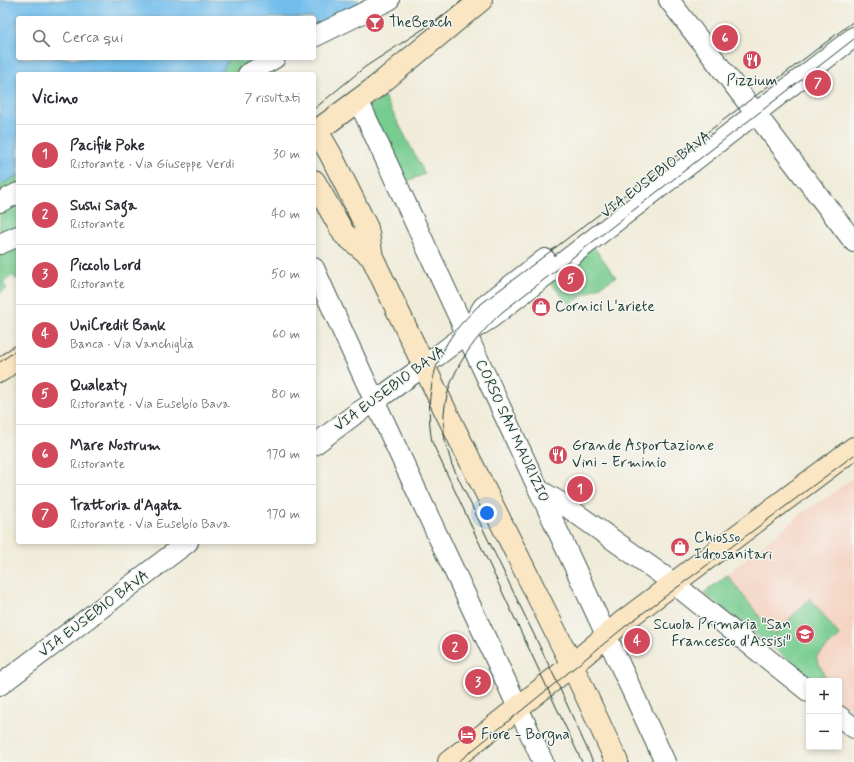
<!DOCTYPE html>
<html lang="it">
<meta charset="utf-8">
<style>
:root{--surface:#fff;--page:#f2f2f3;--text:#2b2b33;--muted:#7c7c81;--line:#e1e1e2;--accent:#d1495b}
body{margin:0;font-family:Mynerve,sans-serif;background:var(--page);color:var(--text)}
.controls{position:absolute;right:12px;bottom:12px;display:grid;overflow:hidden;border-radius:4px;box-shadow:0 2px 6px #0003}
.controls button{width:36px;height:36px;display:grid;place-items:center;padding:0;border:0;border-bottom:1px solid var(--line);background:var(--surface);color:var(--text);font:20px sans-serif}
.you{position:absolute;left:487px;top:513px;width:14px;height:14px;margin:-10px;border:3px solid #fff;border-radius:50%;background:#1a73e8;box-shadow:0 0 0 6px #1a73e833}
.badge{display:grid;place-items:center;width:26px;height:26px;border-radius:50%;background:var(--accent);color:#fff;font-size:13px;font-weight:700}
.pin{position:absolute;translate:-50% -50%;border:2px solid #fff;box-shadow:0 1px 4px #0006}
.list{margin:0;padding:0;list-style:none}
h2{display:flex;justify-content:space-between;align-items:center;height:52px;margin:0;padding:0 16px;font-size:17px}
h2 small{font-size:13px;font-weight:400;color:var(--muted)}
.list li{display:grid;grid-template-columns:26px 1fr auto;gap:12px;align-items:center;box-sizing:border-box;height:60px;padding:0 16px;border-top:1px solid var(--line)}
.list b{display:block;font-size:15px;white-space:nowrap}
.list p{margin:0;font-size:13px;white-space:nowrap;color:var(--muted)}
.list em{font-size:13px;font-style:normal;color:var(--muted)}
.icon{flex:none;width:22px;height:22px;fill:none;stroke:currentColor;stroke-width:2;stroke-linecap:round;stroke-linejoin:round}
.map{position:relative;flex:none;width:854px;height:762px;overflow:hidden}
.search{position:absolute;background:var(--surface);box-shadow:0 2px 6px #0003;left:16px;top:16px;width:300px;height:44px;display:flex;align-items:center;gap:10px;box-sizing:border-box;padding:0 14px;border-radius:4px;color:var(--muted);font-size:15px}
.panel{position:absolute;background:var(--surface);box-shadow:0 2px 6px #0003;left:16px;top:72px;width:300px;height:472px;border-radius:4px}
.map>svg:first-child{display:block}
</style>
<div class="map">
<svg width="854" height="762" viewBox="0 0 854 762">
<rect width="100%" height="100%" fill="#f6f6f2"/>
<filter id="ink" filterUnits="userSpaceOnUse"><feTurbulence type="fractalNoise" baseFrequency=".025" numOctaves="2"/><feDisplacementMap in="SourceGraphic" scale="8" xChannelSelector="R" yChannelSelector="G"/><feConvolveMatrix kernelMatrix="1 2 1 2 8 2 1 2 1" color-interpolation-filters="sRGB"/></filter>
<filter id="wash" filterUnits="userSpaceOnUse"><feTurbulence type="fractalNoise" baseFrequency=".012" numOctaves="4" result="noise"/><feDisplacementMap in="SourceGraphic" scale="16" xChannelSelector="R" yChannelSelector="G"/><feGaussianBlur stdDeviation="0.9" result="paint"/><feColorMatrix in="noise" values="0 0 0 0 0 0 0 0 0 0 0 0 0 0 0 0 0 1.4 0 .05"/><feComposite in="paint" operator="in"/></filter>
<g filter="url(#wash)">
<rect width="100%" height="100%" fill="#f0ecd9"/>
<path fill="#f5d3c1" d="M854,477V712L839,700V681H815L704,593L802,513L832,494Z"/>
<path fill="#77cc8f" stroke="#4b8462" d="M216,58H259L231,74H179Z
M384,96L425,174L400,184L365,109Z
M18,147V278L16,280L13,275L3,283L7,288L0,293V156Z
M590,242L616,277L569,304L544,276Z
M727,575L774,635L810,598L840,636L816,657L827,681H816L809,676L704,593Z"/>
<path fill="#72bdeb" stroke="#487d90" d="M0,0H359L358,4L315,27L314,18H18V58H229L221,74H18V176L0,185Z"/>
</g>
<g filter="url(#ink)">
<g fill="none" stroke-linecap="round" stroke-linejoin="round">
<defs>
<path id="street" d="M669,0L854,242
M314,37L389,0
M248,74L275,58
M358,100L665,762
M0,202L18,193
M0,244L18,236
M314,268C388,434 468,597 543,762
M469,330L483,307L545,259
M314,445L354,415L374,402L424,366L466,334L491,318L854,37
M539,490L563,504L668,579L809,692
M0,685L188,542
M839,716L854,728"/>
<path id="secondary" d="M317,131L331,155L367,228L372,257L445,410L572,665L617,762
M314,133L376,87L481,0
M314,181L344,234L372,257
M0,371L18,357
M449,762L572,665L625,620L854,448"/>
</defs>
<use href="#street" stroke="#3e574d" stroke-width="22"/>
<use href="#secondary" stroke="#3e574d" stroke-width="24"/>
<use href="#street" stroke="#fff" stroke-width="20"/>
<use href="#secondary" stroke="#fbe6c4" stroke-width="22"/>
<path stroke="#1f3d34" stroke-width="1" d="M314,109L365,67L437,20L463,0
M0,362L18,349
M458,762L627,625L854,455
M582,762L432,442C425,402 431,363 456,330C462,322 470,315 477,307L854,21
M593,762L555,678L452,465C450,457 447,449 445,441C437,388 465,348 501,313L854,39"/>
</g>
</g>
<defs>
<symbol id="bar-disc" viewBox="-11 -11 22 22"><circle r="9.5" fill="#d1495b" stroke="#f6f6f2"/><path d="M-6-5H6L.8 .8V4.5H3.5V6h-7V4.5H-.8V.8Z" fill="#fff"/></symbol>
<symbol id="restaurant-disc" viewBox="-11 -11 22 22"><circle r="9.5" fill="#d1495b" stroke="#f6f6f2"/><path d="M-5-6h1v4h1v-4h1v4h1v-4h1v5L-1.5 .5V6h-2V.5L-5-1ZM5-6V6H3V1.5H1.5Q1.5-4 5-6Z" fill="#fff"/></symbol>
<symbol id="shop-disc" viewBox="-11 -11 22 22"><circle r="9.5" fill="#d1495b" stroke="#f6f6f2"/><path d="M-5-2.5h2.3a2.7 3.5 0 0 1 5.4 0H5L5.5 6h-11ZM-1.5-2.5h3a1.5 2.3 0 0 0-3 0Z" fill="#fff"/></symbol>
<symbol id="school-disc" viewBox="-11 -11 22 22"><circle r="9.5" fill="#d1495b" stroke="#f6f6f2"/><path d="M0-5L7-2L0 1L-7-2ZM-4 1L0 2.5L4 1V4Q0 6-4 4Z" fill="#fff"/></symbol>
<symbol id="hotel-disc" viewBox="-11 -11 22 22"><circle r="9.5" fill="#d1495b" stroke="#f6f6f2"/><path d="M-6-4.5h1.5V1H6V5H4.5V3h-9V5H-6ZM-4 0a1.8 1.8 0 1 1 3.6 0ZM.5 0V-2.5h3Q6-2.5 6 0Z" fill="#fff"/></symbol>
</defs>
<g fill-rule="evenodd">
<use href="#bar-disc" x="364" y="12" width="22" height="22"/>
<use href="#restaurant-disc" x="741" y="49" width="22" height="22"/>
<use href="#shop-disc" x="530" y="296" width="22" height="22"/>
<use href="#restaurant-disc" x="547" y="444" width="22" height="22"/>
<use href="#shop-disc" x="669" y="536" width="22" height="22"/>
<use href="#school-disc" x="794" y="623" width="22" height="22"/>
<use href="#hotel-disc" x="456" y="724" width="22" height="22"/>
</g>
<g text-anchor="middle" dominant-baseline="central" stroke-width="3" stroke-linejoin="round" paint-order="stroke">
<g font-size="15" fill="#1f3d34" stroke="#f6f6f2" text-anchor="start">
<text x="389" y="23">TheBeach</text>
<text x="752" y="81" text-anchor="middle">Pizzium</text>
<text x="555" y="307">Cornici L'ariete</text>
<text x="572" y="446">Grande Asportazione<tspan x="572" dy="17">Vini - Erminio</tspan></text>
<text x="694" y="538">Chiosso<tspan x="694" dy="17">Idrosanitari</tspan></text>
<text x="791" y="625" text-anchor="end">Scuola Primaria "San<tspan x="791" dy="17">Francesco d'Assisi"</tspan></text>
<text x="481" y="735">Fiore - Borgna</text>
</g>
<g font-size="15" fill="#1f3d34" stroke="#f6f6f2">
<text transform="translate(656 175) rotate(-37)">VIA EUSEBIO BAVA</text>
<text transform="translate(390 389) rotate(-36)">VIA EUSEBIO BAVA</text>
<text transform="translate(512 431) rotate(65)">CORSO SAN MAURIZIO</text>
<text transform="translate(94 614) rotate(-37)">VIA EUSEBIO BAVA</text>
</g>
</g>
</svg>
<div class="controls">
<button>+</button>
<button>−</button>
</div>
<div class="you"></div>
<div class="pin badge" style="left:580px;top:489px">1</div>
<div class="pin badge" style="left:455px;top:647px">2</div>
<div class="pin badge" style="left:478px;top:682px">3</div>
<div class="pin badge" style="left:637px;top:641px">4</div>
<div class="pin badge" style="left:571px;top:279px">5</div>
<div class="pin badge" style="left:725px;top:38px">6</div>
<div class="pin badge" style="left:818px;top:83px">7</div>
<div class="search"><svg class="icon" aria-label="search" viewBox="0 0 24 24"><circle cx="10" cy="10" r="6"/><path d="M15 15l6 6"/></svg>Cerca qui</div>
<section class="panel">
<h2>Vicino<small>7 risultati</small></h2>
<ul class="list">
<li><span class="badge">1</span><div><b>Pacifik Poke</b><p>Ristorante · Via Giuseppe Verdi</p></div><em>30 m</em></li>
<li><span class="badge">2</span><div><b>Sushi Saga</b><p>Ristorante</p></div><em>40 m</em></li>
<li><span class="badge">3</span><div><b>Piccolo Lord</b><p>Ristorante</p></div><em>50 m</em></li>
<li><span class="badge">4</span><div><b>UniCredit Bank</b><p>Banca · Via Vanchiglia</p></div><em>60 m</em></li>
<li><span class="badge">5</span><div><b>Qualeaty</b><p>Ristorante · Via Eusebio Bava</p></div><em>80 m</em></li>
<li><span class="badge">6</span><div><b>Mare Nostrum</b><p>Ristorante</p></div><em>170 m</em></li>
<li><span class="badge">7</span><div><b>Trattoria d'Agata</b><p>Ristorante · Via Eusebio Bava</p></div><em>170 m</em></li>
</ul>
</section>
</div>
